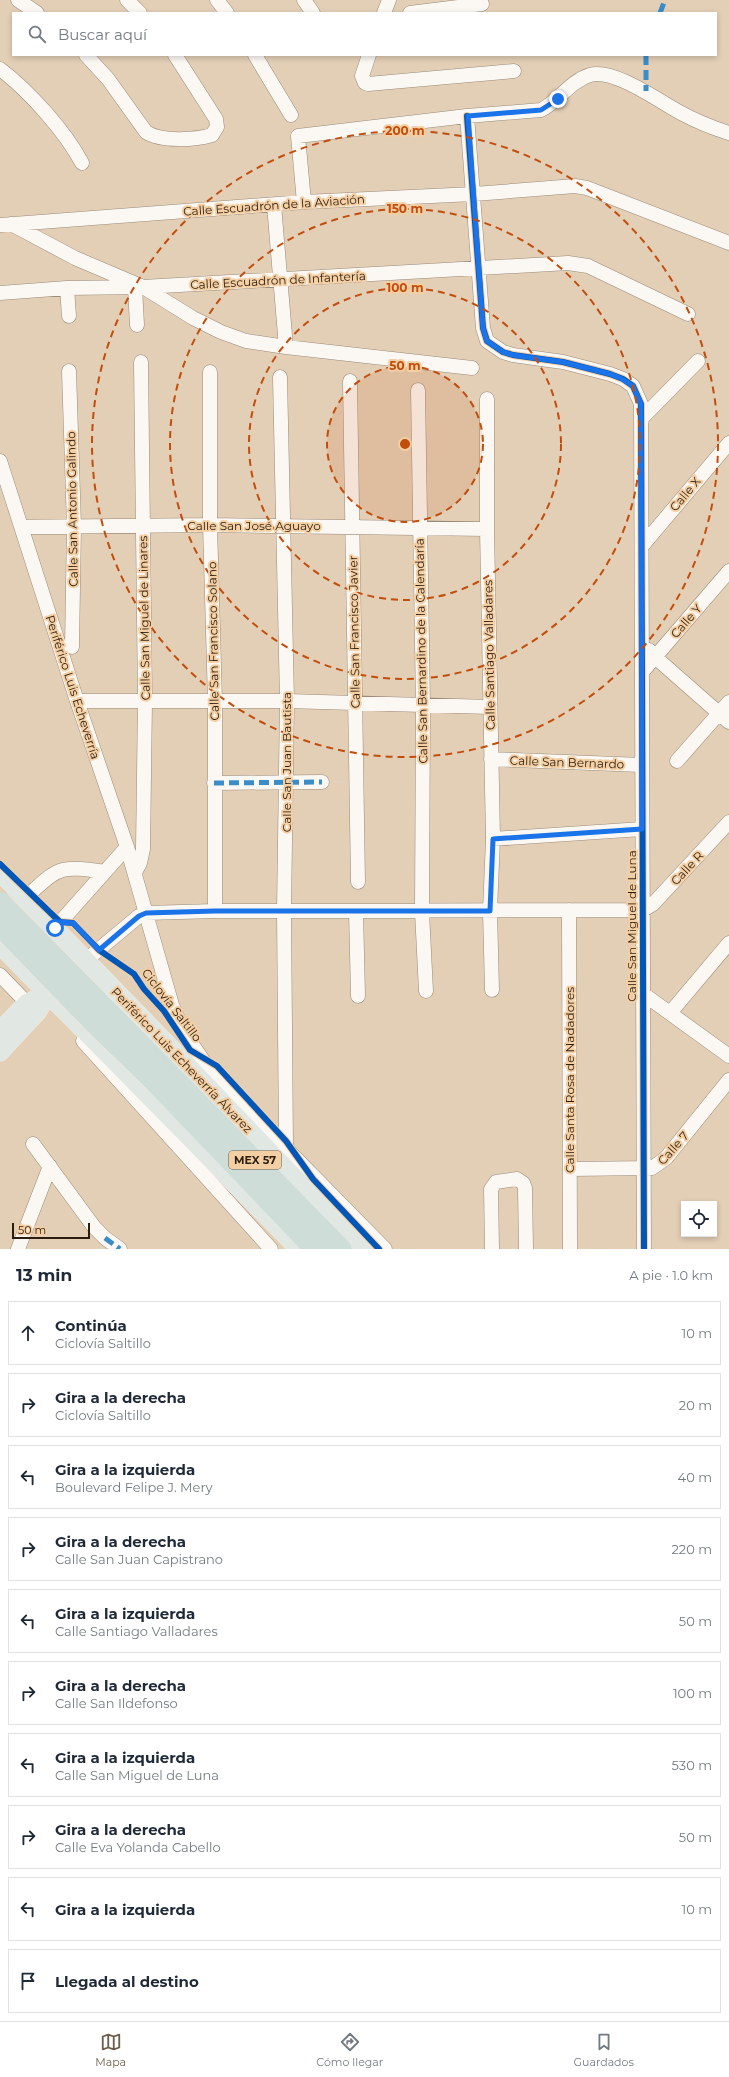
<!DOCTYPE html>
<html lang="es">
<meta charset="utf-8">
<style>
:root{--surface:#fff;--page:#f2f2f3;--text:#1f2937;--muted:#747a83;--line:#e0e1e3;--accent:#6c5c49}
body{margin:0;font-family:Montserrat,sans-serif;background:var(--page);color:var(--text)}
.controls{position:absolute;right:12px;bottom:12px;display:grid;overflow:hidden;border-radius:0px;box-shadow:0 2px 6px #0003}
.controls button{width:36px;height:36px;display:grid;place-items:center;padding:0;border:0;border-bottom:1px solid var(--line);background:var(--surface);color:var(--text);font:20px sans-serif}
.scale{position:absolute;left:12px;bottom:10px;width:78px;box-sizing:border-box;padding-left:4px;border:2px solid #2c1e0e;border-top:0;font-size:11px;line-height:14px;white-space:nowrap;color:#2c1e0e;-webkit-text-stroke:3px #f5cfa4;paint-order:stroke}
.stop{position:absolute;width:12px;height:12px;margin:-9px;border:3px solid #1a73e8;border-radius:50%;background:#fff}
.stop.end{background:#1a73e8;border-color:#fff;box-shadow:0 1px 4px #0008}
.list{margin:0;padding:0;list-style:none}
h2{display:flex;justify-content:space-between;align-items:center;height:52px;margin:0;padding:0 16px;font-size:17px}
h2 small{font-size:13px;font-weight:400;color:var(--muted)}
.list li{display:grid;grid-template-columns:26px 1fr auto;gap:12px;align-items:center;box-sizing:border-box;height:64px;margin:0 8px 8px;padding:0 8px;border:1px solid var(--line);border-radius:0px}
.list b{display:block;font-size:15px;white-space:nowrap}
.list p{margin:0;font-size:13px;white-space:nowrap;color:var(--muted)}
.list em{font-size:13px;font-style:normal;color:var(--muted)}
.icon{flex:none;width:22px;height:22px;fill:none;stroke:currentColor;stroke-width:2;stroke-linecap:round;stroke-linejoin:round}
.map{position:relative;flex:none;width:729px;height:1249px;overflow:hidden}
.search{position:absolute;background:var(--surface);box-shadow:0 2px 6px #0003;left:12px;right:12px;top:12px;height:44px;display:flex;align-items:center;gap:10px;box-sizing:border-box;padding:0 14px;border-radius:0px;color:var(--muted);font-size:15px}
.sheet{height:772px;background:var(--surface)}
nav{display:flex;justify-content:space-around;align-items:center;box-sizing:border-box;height:56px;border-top:1px solid var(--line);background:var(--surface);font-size:11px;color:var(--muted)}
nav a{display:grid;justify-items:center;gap:2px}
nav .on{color:var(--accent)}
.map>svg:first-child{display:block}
</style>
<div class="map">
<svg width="729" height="1249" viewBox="0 0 729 1249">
<rect width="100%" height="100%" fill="#e3ceb6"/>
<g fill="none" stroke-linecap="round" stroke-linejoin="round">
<defs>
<path id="minor" d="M18,0L37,13
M127,0L140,13
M217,0L227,13
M304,0L313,13
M384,13L389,0
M410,13L482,4
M86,55L108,79L146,132C161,142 195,140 212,135L217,127L216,119L175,55
M255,55L291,115
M369,55L362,76L365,83L368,84L514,71
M0,69C29,91 65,131 82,163
M467,116L483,328L487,341L503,352L513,355L563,362L610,374L623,379L633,386L641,404L644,1249
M304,202L298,136L467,116L541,110C559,101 570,81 590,75C614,68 660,102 681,113C696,121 713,128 729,133
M274,205L286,347
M11,224L75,258L143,287L193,318L221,332L246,341L286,347L472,368
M0,225L304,202L474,194L575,186L587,188L729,243
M135,287L137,325
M67,288L69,316
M0,293L67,288L143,287L568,263L588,266L688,314
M69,371L74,526L72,647
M210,372V525L215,702V911
M280,377L287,701L284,911L286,1146
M350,381L358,882
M418,390L423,706L422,912L426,991
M487,399V529L493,839L490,911L492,990
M642,418L698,361
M0,461L77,701L127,847L172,1005C183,1032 197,1054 215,1076L385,1249
M22,527L210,525L487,529
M642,546L729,443
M649,650L655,657L729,722
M643,671L729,571
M77,701H287L490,707
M491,759L642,765
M677,761L729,702
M214,783L322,782
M493,839L642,829
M135,872L140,863L143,849L145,701L141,362
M25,898C60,867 57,865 105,872
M569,910L570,1249
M356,911L358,996
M55,928L127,847
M85,961L139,916L146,913L215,911L643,910L653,904L729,822
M0,975L27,1003
M642,993L729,1056
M670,1013L729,943
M83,1041L271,1249
M33,1144L94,1227L105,1238L120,1249
M570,1169L652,1168L666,1158L729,1080
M18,1249L50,1166
M492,1249L491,1189L496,1182L517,1179L523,1183L525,1188L526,1249"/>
<path id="major" d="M0,872L169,1046L363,1249
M0,945L299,1249
M0,1031L27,1003L48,994
M0,1052L38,1011L48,994L56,987"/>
<path id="highway" d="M168,1072L341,1249
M155,1082L315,1249"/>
</defs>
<use href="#minor" stroke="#9a8b78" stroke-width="15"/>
<use href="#major" stroke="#f2e9de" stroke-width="19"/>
<use href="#highway" stroke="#f2e9de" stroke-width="22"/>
<path stroke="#dcd5cd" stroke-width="2" stroke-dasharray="1 3" stroke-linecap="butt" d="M334,782H346"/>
<use href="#minor" stroke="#fbf8f4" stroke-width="14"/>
<use href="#major" stroke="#e1e8e4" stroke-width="18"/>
<use href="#highway" stroke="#cfddd9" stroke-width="21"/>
<defs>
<path id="highway-bridge" d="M0,902L168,1072
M0,926L94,1023L155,1082"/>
</defs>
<use href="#highway-bridge" stroke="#f2e9de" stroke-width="22" stroke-linecap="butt"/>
<use href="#highway-bridge" stroke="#cfddd9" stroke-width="21"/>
<path stroke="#3b8dc7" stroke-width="5" stroke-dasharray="10 5" stroke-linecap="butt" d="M660,13L665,0
M646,55V91
M214,783L322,782
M105,1238L120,1249"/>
<defs>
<path id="cycleway" d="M467,116L483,328L487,341L503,352L513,355L563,362L610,374L623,379L633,386L641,404L644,1249
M0,864L60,922L73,923L99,950L134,974L144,989L164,1011L190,1050L217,1066L286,1141L313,1179L379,1249"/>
</defs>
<use href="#cycleway" stroke="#f5cfa4" stroke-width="8"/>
<use href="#cycleway" stroke="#0057b8" stroke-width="6"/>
</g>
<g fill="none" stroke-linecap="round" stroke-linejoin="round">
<path stroke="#1a73e8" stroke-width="5" d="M55,928L60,922L73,923L99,950L139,916L146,913L215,911H490L493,839L642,829L641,404L633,386L622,379L610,374L563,362L513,355L503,352L487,341L483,328L468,116L541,110L558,99"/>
</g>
<circle cx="405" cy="444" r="78" fill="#c24d0c" fill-opacity=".12"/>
<g fill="none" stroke="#c24d0c" stroke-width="2" stroke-dasharray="7 5">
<circle cx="405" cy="444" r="78"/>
<circle cx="405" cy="444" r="156"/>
<circle cx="405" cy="444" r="235"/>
<circle cx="405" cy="444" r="313"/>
</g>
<g text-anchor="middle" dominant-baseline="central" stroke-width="4" stroke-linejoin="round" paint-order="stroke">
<rect fill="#f5cfa4" stroke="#68533b" stroke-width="1" x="229" y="1151" width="52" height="18" rx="3"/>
<g font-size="11" font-weight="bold" fill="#2c1e0e">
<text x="255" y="1160">MEX 57</text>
</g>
<g font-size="12" fill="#2c1e0e" stroke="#f5cfa4">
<text transform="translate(274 205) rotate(-4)">Calle Escuadrón de la Aviación</text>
<text transform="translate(278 280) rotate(-3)">Calle Escuadrón de Infantería</text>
<text transform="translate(685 494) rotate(-50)">Calle X</text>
<text transform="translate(72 509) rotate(-91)">Calle San Antonio Galindo</text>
<text x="254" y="525">Calle San José Aguayo</text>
<text transform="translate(144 618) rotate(-91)">Calle San Miguel de Linares</text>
<text transform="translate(686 621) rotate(-49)">Calle Y</text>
<text transform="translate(354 632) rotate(-91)">Calle San Francisco Javier</text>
<text transform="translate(213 641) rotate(-91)">Calle San Francisco Solano</text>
<text transform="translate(421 651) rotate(-91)">Calle San Bernardino de la Calendaría</text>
<text transform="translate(489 655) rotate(-91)">Calle Santiago Valladares</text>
<text transform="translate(73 687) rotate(72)">Periférico Luis Echeverría</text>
<text transform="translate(286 762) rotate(-90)">Calle San Juan Bautista</text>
<text transform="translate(567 762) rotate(2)">Calle San Bernardo</text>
<text transform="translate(687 868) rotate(-47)">Calle R</text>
<text transform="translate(631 926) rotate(-90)">Calle San Miguel de Luna</text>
<text transform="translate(172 1005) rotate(52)">Ciclovía Saltillo</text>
<text transform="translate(182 1060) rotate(46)">Periférico Luis Echeverría Álvarez</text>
<text transform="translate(569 1080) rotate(-90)">Calle Santa Rosa de Nadadores</text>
<text transform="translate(673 1148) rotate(-48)">Calle 7</text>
</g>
</g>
<circle cx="405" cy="444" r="6" fill="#c24d0c" stroke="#f5cfa4" stroke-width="2"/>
<g font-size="12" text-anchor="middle" font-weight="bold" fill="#c24d0c" stroke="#f5cfa4" stroke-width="4" stroke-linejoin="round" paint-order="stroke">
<text x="405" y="135">200 m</text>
<text x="405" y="213">150 m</text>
<text x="405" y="292">100 m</text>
<text x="405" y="370">50 m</text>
</g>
</svg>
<div class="controls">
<button><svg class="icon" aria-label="locate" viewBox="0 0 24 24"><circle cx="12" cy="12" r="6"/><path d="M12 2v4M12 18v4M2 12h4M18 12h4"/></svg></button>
</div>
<div class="scale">50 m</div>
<div class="stop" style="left:55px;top:928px"></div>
<div class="stop end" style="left:558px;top:99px"></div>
<div class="search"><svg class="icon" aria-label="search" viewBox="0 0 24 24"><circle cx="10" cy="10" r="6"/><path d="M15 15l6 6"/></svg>Buscar aquí</div>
</div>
<section class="sheet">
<h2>13 min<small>A pie · 1.0 km</small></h2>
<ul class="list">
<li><svg class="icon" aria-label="ahead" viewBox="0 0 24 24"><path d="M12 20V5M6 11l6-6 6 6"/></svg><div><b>Continúa</b><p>Ciclovía Saltillo</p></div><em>10 m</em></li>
<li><svg class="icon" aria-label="right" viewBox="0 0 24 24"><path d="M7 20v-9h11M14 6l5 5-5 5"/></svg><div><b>Gira a la derecha</b><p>Ciclovía Saltillo</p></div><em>20 m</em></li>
<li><svg class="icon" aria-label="left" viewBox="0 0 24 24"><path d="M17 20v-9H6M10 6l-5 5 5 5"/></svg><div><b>Gira a la izquierda</b><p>Boulevard Felipe J. Mery</p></div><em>40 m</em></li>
<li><svg class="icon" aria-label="right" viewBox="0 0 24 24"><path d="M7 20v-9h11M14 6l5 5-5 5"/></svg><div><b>Gira a la derecha</b><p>Calle San Juan Capistrano</p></div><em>220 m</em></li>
<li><svg class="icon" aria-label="left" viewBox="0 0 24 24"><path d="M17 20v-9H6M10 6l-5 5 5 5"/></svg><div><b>Gira a la izquierda</b><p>Calle Santiago Valladares</p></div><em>50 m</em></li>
<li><svg class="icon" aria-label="right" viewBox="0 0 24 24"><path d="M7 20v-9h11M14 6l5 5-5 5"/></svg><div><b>Gira a la derecha</b><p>Calle San Ildefonso</p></div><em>100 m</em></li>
<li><svg class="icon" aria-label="left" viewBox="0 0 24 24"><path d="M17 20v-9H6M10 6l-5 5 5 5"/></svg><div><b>Gira a la izquierda</b><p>Calle San Miguel de Luna</p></div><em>530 m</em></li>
<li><svg class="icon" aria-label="right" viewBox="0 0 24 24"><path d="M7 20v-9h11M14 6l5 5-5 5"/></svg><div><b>Gira a la derecha</b><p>Calle Eva Yolanda Cabello</p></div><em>50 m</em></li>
<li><svg class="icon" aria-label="left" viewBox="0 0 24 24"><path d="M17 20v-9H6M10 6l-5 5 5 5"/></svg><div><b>Gira a la izquierda</b></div><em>10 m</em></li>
<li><svg class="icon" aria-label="arrive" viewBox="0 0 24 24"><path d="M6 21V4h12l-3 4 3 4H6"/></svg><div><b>Llegada al destino</b></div></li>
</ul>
</section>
<nav>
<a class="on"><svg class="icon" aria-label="map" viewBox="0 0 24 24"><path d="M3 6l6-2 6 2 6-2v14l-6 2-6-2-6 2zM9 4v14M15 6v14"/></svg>Mapa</a>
<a><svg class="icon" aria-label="directions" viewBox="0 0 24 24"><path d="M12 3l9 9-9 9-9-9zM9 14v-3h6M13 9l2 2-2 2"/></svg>Cómo llegar</a>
<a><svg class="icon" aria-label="saved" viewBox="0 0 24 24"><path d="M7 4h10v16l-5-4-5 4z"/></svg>Guardados</a>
</nav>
